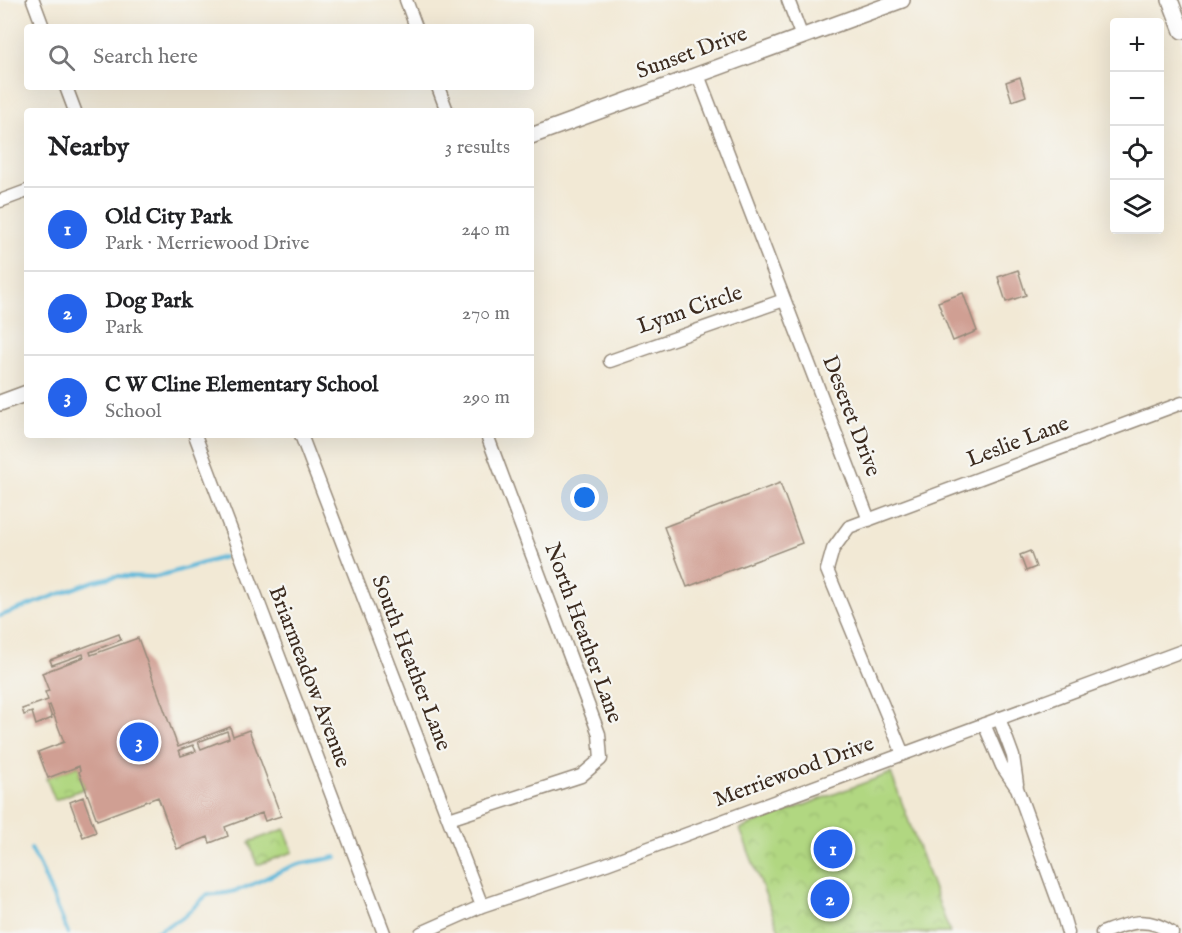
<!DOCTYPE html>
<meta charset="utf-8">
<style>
:root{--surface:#fff;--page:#f6f6f6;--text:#202124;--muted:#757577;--line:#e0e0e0;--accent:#2563eb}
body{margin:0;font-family:"IM FELL English",serif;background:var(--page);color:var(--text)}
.controls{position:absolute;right:18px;top:18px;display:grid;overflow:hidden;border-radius:6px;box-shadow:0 6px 24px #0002}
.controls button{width:54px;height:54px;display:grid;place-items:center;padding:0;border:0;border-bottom:2px solid var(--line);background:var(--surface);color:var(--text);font:30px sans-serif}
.you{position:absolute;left:585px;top:498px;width:21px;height:21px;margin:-15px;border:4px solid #fff;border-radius:50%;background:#1a73e8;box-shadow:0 0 0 9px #1a73e833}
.badge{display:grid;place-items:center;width:39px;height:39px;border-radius:50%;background:var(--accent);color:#fff;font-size:20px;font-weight:700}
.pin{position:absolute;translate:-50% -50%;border:3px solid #fff;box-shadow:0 2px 6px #0006}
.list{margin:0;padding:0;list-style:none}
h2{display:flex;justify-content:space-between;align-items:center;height:78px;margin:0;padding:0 24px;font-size:26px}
h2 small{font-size:20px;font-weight:400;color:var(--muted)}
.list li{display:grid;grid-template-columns:39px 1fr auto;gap:18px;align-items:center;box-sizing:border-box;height:84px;padding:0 24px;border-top:2px solid var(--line)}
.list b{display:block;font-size:22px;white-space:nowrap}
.list p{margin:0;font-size:20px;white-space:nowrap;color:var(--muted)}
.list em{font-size:20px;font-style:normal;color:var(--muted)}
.icon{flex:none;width:33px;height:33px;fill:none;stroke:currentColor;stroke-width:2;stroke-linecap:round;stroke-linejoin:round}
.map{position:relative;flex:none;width:1182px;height:933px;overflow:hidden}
.search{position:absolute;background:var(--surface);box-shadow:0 6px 24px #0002;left:24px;top:24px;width:510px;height:66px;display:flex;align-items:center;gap:15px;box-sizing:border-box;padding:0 21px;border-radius:6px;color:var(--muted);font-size:22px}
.panel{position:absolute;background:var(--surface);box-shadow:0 6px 24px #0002;left:24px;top:108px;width:510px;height:330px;border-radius:6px}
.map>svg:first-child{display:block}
</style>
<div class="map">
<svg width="1182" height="933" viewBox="0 0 1182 933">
<defs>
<pattern id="park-crowns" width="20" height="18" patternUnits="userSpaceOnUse" patternTransform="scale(1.5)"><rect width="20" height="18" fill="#b1d781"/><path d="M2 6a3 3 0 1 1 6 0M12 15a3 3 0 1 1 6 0" fill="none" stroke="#99b96f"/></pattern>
</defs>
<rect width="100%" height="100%" fill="#f6f6f2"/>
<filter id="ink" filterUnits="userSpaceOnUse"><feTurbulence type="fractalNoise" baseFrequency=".0167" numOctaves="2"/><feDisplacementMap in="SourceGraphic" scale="12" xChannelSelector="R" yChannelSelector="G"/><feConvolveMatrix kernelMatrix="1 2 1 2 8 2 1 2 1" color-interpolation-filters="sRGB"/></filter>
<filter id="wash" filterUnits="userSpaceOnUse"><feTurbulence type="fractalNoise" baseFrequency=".008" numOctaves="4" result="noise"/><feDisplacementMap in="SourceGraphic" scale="24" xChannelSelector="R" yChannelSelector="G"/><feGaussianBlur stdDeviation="1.35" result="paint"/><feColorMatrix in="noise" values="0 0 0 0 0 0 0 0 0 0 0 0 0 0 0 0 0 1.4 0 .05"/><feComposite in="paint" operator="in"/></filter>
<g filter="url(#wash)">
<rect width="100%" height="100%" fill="#f2e9d5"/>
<path fill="url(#park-crowns)" stroke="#768050" stroke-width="1.5" d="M79,766L80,771L79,772L85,788L55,800L46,778Z
M891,773L950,933H780L740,829Z
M285,829L293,852L257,865L249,842Z"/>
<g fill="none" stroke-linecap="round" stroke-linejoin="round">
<path stroke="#5cb8da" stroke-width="4" d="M0,616L94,581L117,576L156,577L224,557
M31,849L40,866L68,933
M154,933L182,918L208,894C243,897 270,871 303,863C314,861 325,860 336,857"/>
</g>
<g id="blocks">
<path fill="#d09f93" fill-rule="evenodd" d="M1020,77L1026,96L1012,101L1006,82Z
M1018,270L1026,295L1006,302L998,277Z
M963,293L977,331L953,341L938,302Z
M780,483L802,543L687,587L664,527Z
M1030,551L1036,567L1026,571L1020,555Z
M119,634L121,640L90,652L91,655L138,638L178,747L230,727L233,736L249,730L281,816L265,821L262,813L225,827L228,836L210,843L208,837L177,849L158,797L97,820L79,772L80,771L79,766L48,778L38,752L64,742L50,705L48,706L52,718L36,725L32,712L24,715L22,709L48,700L45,692L49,691L42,673L84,657L83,654L52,665L50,660ZM227,731L229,738L201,749L198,742ZM193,745L196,751L181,756L179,750Z
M83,797L96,832L83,837L70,802Z"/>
</g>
</g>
<g filter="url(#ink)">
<use href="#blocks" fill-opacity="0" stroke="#968a7a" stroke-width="1.5"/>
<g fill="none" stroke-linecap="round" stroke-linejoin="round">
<defs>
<path id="minor" d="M33,0L43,27
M406,0L416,27
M788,0L802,37
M698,75L869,520
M66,87L75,111
M438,87L447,111
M0,201L27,191
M610,361L784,300
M195,435L384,933
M301,435L482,906
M999,718L1013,756L1017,784
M984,724L1002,766L1017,788L1061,909L1068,933
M903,754L827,570L833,549L849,527L1182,403
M449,819L581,776L601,759L599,734L487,435
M421,933L482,906L606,864L1182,651
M1102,933C1129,923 1146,915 1172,933"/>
<path id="tertiary" d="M1170,0L1182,31
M531,136L902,0
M0,403L27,393"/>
</defs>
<use href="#minor" stroke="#968a7a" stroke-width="15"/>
<use href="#tertiary" stroke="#968a7a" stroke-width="18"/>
<use href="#minor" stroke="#fff" stroke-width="12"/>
<use href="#tertiary" stroke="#fff" stroke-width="15"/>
</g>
</g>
<g text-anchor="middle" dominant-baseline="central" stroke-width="4.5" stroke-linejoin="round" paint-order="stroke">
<g font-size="22" fill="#3b2a1e" stroke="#f6f6f2">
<text transform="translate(692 53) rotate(-20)">Sunset Drive</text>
<text transform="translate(690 310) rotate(-19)">Lynn Circle</text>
<text transform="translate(851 416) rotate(69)">Deseret Drive</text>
<text transform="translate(1018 442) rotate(-21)">Leslie Lane</text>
<text transform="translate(583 633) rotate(70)">North Heather Lane</text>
<text transform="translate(411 663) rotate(69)">South Heather Lane</text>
<text transform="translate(309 677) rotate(69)">Briarmeadow Avenue</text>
<text transform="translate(794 772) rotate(-20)">Merriewood Drive</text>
</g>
</g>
</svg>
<div class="controls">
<button>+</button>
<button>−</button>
<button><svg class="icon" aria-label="locate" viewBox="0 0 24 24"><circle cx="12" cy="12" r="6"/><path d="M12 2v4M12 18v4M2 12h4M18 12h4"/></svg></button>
<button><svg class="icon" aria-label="layers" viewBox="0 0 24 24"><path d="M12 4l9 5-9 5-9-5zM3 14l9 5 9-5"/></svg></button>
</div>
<div class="you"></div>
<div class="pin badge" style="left:833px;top:849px">1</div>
<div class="pin badge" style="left:830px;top:899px">2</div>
<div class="pin badge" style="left:139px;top:742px">3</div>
<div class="search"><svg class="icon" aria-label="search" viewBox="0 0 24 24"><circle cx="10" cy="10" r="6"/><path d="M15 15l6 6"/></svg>Search here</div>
<section class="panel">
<h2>Nearby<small>3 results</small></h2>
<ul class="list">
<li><span class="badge">1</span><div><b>Old City Park</b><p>Park · Merriewood Drive</p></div><em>240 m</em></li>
<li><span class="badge">2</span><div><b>Dog Park</b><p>Park</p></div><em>270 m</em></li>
<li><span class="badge">3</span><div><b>C W Cline Elementary School</b><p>School</p></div><em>290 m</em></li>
</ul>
</section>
</div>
